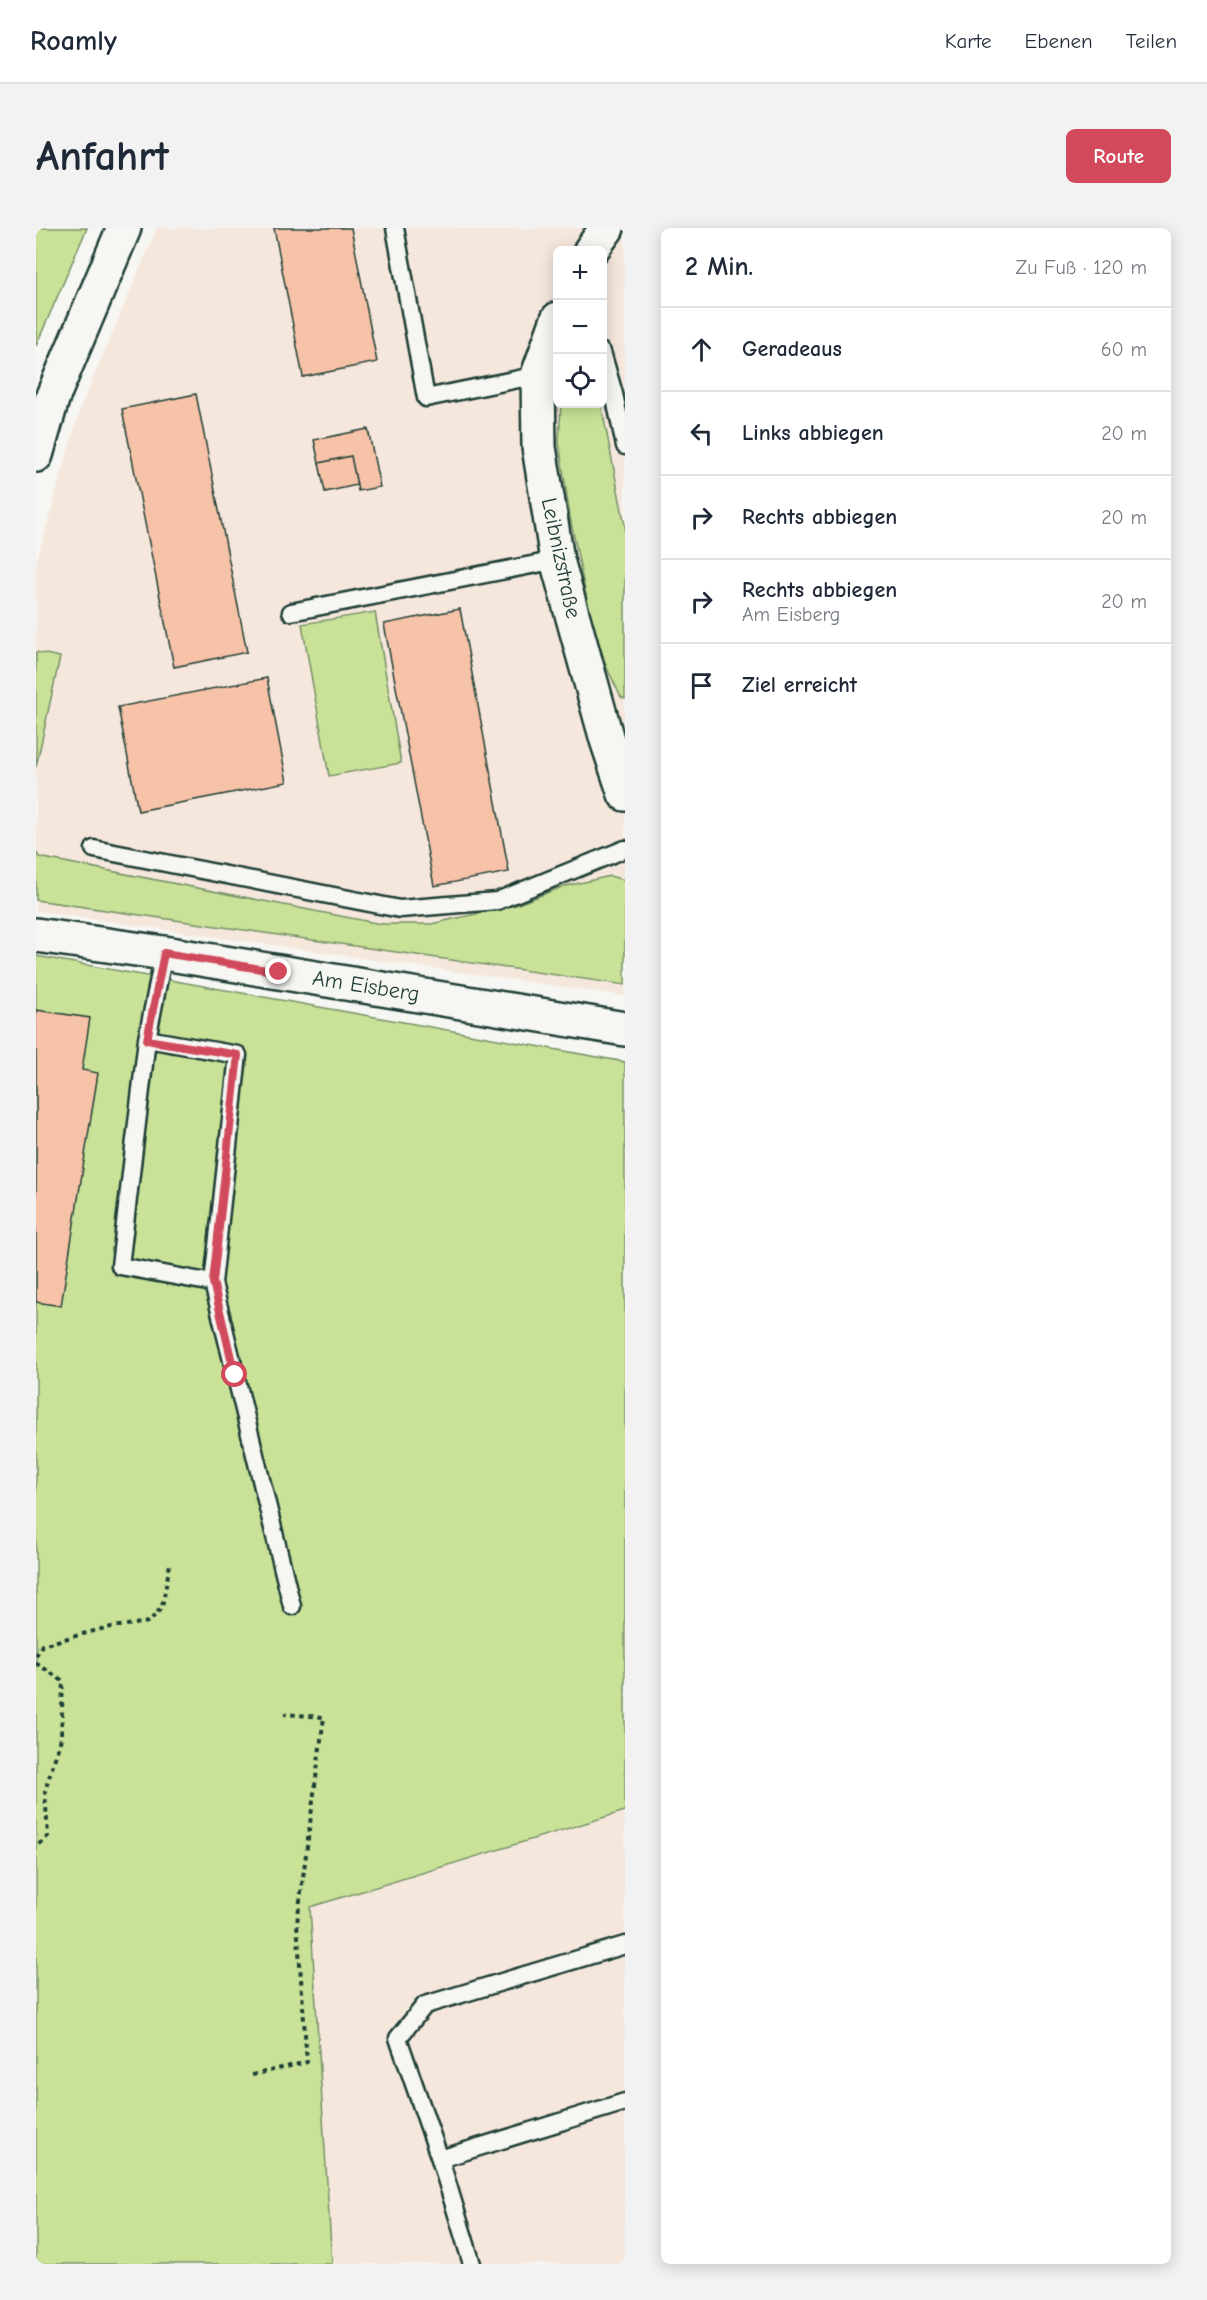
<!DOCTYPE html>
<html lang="de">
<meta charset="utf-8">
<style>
:root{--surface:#fff;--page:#f2f2f3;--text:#1f2937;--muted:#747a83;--line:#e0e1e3;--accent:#d1495b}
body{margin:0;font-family:"Comic Neue",sans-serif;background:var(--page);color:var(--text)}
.controls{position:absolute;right:18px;top:18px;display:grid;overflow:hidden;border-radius:9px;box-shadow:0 3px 15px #0003}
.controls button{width:54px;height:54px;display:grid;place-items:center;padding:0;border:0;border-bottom:2px solid var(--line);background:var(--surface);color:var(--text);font:30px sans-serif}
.stop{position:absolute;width:18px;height:18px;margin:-14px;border:4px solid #d1495b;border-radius:50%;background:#fff}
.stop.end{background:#d1495b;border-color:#fff;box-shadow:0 2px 6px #0008}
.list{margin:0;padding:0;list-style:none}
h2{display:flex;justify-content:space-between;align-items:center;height:78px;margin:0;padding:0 24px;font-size:26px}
h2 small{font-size:20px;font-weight:400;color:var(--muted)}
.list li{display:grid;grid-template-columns:39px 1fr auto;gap:18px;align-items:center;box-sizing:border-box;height:84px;padding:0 24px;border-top:2px solid var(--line)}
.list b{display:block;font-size:22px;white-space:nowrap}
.list p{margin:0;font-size:20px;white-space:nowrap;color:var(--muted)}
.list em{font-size:20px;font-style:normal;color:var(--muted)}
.icon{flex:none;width:33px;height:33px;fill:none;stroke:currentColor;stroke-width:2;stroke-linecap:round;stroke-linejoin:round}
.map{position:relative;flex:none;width:589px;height:2036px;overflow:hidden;border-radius:9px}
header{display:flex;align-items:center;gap:36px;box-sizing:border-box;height:84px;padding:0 30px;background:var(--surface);border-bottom:2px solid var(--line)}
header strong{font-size:28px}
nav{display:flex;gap:33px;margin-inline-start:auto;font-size:21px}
.intro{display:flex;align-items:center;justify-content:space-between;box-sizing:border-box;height:144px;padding:0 36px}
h1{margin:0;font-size:42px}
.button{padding:15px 27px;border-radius:9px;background:var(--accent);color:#fff;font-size:21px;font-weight:700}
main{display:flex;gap:36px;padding:0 36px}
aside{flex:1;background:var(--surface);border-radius:9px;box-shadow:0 3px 15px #0003}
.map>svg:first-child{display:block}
</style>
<header>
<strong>Roamly</strong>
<nav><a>Karte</a><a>Ebenen</a><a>Teilen</a></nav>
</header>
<div class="intro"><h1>Anfahrt</h1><a class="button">Route</a></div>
<main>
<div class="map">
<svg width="589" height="2036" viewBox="0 0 589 2036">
<rect width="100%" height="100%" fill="#f6f6f2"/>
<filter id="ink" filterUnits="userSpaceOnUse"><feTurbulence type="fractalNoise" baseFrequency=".0167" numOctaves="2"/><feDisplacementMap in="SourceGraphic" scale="12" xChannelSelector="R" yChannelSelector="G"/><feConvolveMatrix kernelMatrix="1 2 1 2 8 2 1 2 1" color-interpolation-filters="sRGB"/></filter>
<g filter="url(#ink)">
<path fill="#f6e7dc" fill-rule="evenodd" d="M121,0H589V768L0,683V335L44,181ZM522,22H566V176H522Z
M589,1583V2036H296L274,1678Z"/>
<path fill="#c9e298" stroke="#749066" stroke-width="1.5" d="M0,0H51L0,118Z
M525,176H565L589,298V471L585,469L570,438L552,378L534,289L523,214Z
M339,384L365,535L293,548L266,396Z
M0,424L24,429L0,539Z
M0,623L3,629L345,696H395L480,677L526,659L574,648L589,652V757L0,672Z
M0,728L589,834V1583L274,1679L296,2036H0Z"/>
<path fill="#f7c3a8" stroke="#1f3d34" stroke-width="1.5" d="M238,0H315L341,134L267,149Z
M160,166L211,424L138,439L86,181Z
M332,201L344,259L322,263L315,228L283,235L278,212Z
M315,228L321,257L289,264L283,235Z
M424,381L473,644L398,658L348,396Z
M231,450L251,554L102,583L82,479Z
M0,782L54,790L46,842L62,845L25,1078L0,1074Z"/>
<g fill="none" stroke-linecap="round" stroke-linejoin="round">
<defs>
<path id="service" d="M359,0L390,170L502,147
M566,124L578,166L589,218
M255,384L521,332
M58,621L364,681L461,673L589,621
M128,725L111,811L84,1038L177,1055L256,1378
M111,811L202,827L177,1055
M589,1717L389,1777L362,1810L404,1931L589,1874
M404,1931L436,2036"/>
<path id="minor" d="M555,22L571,0
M522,91L502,147L503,219L521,332L571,512L589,566
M0,227L17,168L88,0
M0,707L128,725L589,801"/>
</defs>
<use href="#service" stroke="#1f3d34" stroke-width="21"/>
<use href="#minor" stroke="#1f3d34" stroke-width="38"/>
<path stroke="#1f3d34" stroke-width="4" stroke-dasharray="4.5 4.5" stroke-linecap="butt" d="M0,1428L6,1417L69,1400L113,1394L126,1379L134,1336
M0,1435L27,1453L25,1510L9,1563L12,1608L0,1619
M216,1847L271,1834L261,1695L288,1489L248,1486"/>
<use href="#service" stroke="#f6f6f2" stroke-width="16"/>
<use href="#minor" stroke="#f6f6f2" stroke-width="33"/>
</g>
</g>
<g fill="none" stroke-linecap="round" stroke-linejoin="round" filter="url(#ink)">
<path stroke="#d1495b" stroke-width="8" d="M199,1147L177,1054L202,827L111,812L128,725L243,744"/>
</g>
<g text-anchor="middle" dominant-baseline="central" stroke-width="4.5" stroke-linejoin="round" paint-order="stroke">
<g font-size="22" fill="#1f3d34" stroke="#f6f6f2">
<text transform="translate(525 330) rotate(78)">Leibnizstraße</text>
<text transform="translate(330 758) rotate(9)">Am Eisberg</text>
</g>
</g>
</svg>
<div class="controls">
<button>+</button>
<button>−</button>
<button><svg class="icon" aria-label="locate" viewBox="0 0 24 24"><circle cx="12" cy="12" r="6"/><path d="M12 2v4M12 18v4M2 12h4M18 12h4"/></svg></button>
</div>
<div class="stop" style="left:199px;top:1147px"></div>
<div class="stop end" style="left:243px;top:744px"></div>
</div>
<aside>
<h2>2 Min.<small>Zu Fuß · 120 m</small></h2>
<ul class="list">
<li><svg class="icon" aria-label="ahead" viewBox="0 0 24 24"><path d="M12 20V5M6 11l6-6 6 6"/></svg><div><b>Geradeaus</b></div><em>60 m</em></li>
<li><svg class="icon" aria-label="left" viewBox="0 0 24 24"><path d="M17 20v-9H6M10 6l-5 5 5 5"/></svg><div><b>Links abbiegen</b></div><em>20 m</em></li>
<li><svg class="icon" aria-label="right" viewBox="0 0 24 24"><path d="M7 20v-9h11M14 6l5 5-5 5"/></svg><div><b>Rechts abbiegen</b></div><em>20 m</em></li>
<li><svg class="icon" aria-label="right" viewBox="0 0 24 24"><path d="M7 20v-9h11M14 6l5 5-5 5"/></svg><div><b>Rechts abbiegen</b><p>Am Eisberg</p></div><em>20 m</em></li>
<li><svg class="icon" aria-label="arrive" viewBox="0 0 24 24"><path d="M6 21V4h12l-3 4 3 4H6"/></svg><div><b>Ziel erreicht</b></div></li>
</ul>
</aside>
</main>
